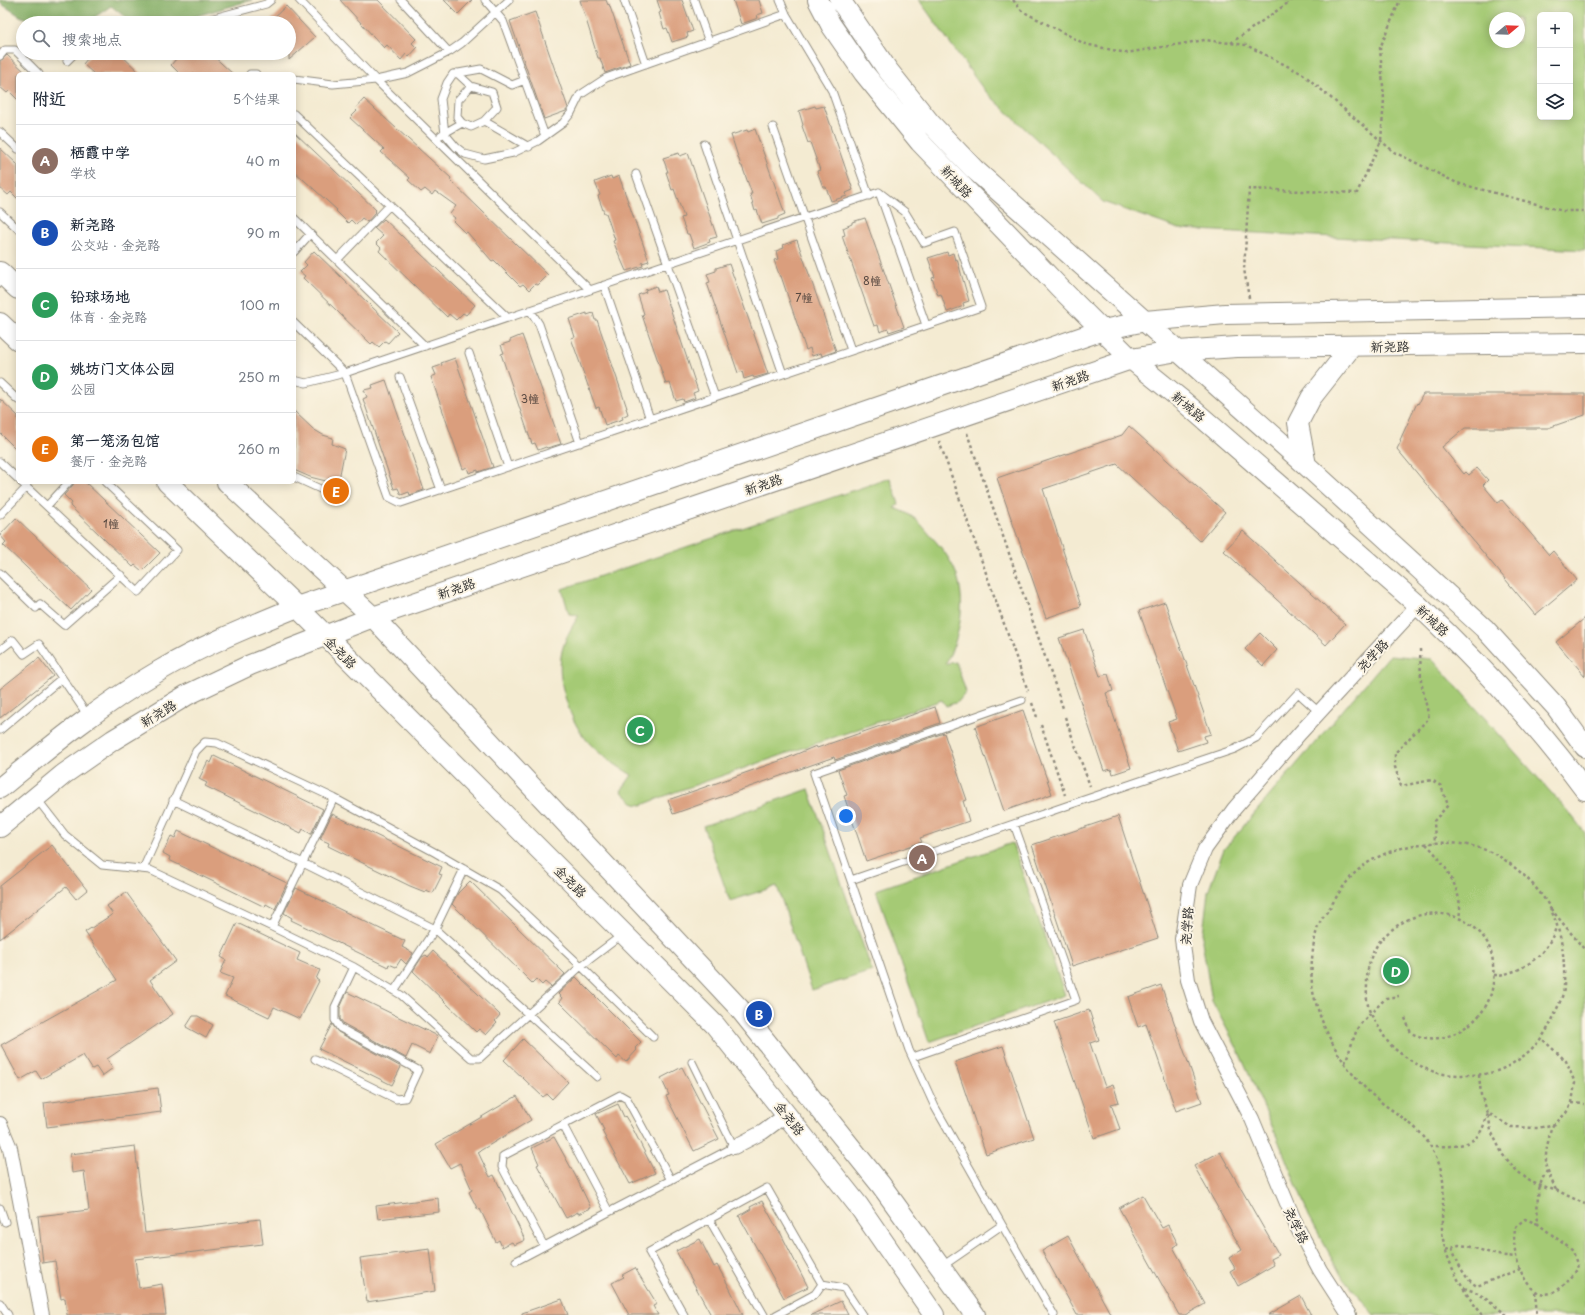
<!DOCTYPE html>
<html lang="zh">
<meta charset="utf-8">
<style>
:root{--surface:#fff;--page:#f6f6f7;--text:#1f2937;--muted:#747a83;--line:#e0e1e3;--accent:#111827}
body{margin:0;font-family:"Playpen Sans","LXGW WenKai TC",sans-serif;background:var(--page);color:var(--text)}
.controls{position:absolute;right:12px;top:12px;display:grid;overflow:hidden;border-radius:6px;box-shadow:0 2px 10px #0003}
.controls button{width:36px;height:36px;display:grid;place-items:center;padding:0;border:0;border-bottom:1px solid var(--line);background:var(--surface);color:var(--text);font:20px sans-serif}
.compass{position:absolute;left:1489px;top:12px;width:36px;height:36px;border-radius:50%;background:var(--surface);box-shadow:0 2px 10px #0003;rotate:71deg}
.you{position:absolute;left:846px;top:816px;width:14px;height:14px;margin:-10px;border:3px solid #fff;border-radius:50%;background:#1a73e8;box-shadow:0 0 0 6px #1a73e833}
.badge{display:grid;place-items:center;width:26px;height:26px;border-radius:50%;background:var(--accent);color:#fff;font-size:13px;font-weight:700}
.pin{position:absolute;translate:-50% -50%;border:2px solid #fff;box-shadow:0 1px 4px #0006}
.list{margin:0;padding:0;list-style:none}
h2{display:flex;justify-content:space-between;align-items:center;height:52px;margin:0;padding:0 16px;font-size:17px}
h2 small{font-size:13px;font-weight:400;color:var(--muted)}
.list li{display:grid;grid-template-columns:26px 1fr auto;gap:12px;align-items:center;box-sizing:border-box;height:72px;padding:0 16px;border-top:1px solid var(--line)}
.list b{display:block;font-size:15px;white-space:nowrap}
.list p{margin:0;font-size:13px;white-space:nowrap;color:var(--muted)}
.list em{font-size:13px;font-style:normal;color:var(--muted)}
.icon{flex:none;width:22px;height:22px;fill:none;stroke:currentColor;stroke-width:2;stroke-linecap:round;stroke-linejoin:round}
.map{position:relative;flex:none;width:1585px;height:1315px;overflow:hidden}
.search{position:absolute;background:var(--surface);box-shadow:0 2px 10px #0003;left:16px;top:16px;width:280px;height:44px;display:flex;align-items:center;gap:10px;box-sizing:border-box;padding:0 14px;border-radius:22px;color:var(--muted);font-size:15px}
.panel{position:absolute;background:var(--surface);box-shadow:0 2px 10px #0003;left:16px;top:72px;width:280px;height:412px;border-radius:6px}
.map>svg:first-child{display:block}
</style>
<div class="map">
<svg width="1585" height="1315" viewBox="0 0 1585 1315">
<rect width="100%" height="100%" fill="#fcf5e5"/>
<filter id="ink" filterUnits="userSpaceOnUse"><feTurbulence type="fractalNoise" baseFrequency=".025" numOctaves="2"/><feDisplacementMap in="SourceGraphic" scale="8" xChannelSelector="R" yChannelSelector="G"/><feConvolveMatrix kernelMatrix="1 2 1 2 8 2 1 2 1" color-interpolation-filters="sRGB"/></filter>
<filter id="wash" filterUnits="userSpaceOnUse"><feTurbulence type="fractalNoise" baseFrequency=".012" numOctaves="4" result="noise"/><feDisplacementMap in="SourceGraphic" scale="16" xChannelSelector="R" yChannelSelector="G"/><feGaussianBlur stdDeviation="0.9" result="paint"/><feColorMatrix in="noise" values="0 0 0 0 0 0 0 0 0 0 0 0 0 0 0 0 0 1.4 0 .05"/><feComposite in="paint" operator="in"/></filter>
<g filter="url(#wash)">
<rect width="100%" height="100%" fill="#f4ebd2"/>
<path fill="#a5ca74" stroke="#687a50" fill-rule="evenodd" d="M919,0H1585V250L1179,229L1103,202L984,90ZM1540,15H1570V117H1540ZM1495,18H1519V42H1495Z
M890,478L899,504L894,508C900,510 906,512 911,516C918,520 925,529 930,535C941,547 950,558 956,573C967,601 960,639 945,664L956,662L966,692L958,702L946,706L942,700L675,792L642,805L635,804L621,791L632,775C595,753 575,736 564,693C560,679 559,665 562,651C565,638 572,627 579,615L569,614L562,589Z
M1390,655L1432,659L1572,816L1585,833V1315H1374L1341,1275L1309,1216L1276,1135L1238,1050L1212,1001L1202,941L1208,892L1224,849Z
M809,789L872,971L812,990L777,886L730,901L703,826Z
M1012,843L1065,995L929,1042L876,890Z"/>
<path fill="#84ae66" stroke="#586c48" d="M0,0H252L172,23H133L111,6L86,23H37L20,16L0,3Z"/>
<g id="blocks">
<path fill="#da9e7d" d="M340,0H378L416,39L412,43L417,48L409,57L406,54L401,60L387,45L384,48Z
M444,0H472L458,14Z
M580,0H606L608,5L609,4L630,64L605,73L600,58H598Z
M657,0H682L693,31L687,33L688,37L672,42L667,28L664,29L659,13L661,12Z
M733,0H759L763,13L757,15L758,18L741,24Z
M286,6L315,37L289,60V23H268Z
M535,12L568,108L566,111L544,119L510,21Z
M92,53H119L141,74H94L83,64Z
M181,53H210L233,74H180L171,65Z
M7,55L27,74H18V100L9,91L7,93L0,87V61Z
M364,99L451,178L450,180L548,275L538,285L535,284L529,290L523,284L520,286L494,260L492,261L467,232L465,233L453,221L455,218L450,214L456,206L435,191L432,195L425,189L421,192L408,180L410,178L381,152L384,149L350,118L357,111L355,109Z
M815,106L816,108L824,106L853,190L846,193L847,196L831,201L826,187H823L817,171L820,170L810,142L808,143L802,126L803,125L799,111Z
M755,129L785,214L778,217V219L762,224L757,210L755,211L750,194H752L742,166H741L731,135L747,130L748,132Z
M294,132L376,210L375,211L376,212L367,222L362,218L356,225L351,220L348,223L336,211L337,210L294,171Z
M0,148L18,165V199L11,192L8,195L0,188Z
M679,153L680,156L688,153L717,237L709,239L710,242L694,248L689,234H687L681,218L684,217L674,189L672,190L666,172H668L663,158Z
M611,176L612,179L619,176L649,261L642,263L643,266L626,271L613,241L615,240L606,213H604L598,196L600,195L595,182Z
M865,218L904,327L889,332L888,329L880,332L878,325L874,326L842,236L845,235L843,228L852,224V222Z
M384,219L475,305L466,315L463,313L456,320L449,314L447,317L379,251L381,248L376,243L383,236L374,228Z
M797,240L836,351L822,356L821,353L812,356L810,348L806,350L781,276L780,277L774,260L778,259L776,251L784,248L783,245Z
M314,251L398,332L388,343L385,341L379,347L373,342L371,344L303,278L305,276L300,272L307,265L304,262Z
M947,252L948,255L953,253L955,260L957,259L969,301L963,303L964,306L947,312L941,294L938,295L932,278L935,277L928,258Z
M729,264L768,374L754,378L753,376L744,379L742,371L738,373L707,283L710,282L707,274L716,271V268Z
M656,286L658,292L664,290L698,391L693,393L695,398L684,402L683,399L676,401L670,383L666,384L642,315L644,314L638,295L646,292L645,290Z
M587,313V315L593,313L595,320H597L627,408H626L628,414L622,417L623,419L605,425L599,407L596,408L571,338L575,337L569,319Z
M522,335L561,444L547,448L546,447L538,450L535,443L532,444L501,354L504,353L501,345L510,342V340Z
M455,358L493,467L478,472V470L469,473L467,467L463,469L431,377L436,375L433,368L442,365L441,363Z
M386,380L424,490L410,495L409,492L401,495L398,488L394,489L363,399L367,397L364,390L373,388L372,385Z
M1423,394H1585V415L1548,428H1465L1442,447L1464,474L1466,472L1469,475L1477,468L1488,480L1483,485L1498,503L1502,500L1549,555L1553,551L1577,580L1535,615L1397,449L1401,441L1400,440L1417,403L1418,404Z
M0,399L18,416V451L0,433Z
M294,411L313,429L323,435L333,438L332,444L345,449L338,484L310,477L294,470Z
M1129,426L1225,512L1200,541L1117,464L1043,489L1081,606L1046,618L997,478L1122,435Z
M74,482H85L160,553L142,571L135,565L133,567L70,506L72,503L64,495L73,485Z
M16,518L91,589L71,610L3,545L6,542L0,535Z
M1243,531L1345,624L1326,645L1224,551Z
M1165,602L1211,734L1204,736L1206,742L1178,751L1168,722L1177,719L1139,611Z
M1585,618V676L1556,642Z
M1084,630L1100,676L1108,674L1113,691L1106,693L1131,768L1113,774L1111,769L1104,771L1059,638Z
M1260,633L1277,650L1263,666L1245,649Z
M39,658L53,676L0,718V689Z
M935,707L940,723L835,760L834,757L673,814L668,800L785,759L816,746L817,748Z
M1023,710L1052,794L1004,811L975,727Z
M944,733L967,800L963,801L969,821L920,838L922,842L866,861L844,796L847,795L838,770Z
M214,756L323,809L311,834L303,829L301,833L205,786L207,783L199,779L208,761L211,763Z
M332,814L442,867L439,874L442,875L433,893L426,890L425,892L410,886L328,846L329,843L320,839Z
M1118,816L1158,938L1072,966L1032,845Z
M178,831L287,883L275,909L266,904L265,907L169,860L170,857L163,853L171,836L175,838Z
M52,845L87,890L76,899L66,887L0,939V886Z
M470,881L565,974L551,987L545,982L542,985L536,979L532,983L452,904L458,893Z
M296,888L405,941L402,947L413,953L406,964L401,959L396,967L389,964L388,967L291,920L292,918L284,913Z
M126,892L176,961L150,980L173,1014L107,1059L113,1068L102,1076L96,1067L92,1069L83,1055L41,1079L36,1071L20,1080L1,1045L117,980L85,932L113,914L107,906Z
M237,923L300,953L297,960L320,970L316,979L319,981L300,1019L274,1007L269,1017L225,996L233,978L220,973L226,960L221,957Z
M433,951L500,1015L495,1021L497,1023L486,1035L479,1029L476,1032L413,971L422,957L426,955L428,957Z
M576,977L641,1042L635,1048L637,1050L626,1062L619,1056L617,1059L559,1002L562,998L558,994Z
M1161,985L1202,1102L1176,1111L1146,1024L1138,1027L1128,997Z
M347,992L438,1036L430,1054L412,1045L406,1058L344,1024L340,1019V1008Z
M1089,1010L1099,1040L1090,1043L1105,1087L1113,1084L1119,1102L1111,1104L1120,1129L1094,1138L1054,1022Z
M193,1016H198L213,1025L206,1038L186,1027Z
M332,1024L338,1032L401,1067L392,1085L319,1049Z
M523,1039L568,1082L552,1099L547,1094L543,1097L504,1060Z
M1003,1046L1034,1138L986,1154L955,1062Z
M682,1067L719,1139L694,1151L666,1096L669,1095L661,1078Z
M158,1088L161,1112L47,1127L44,1103Z
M517,1096L531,1120L478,1152L490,1177L494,1175L525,1240L514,1245L512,1242L502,1247L499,1240L496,1242L480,1209L478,1210L469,1192L472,1190L460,1163L450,1168L436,1144Z
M618,1104L624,1117L625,1116L633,1129L655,1173L630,1184L602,1131L604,1130L596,1114Z
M554,1137L575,1175L591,1208L578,1214V1212L566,1218L537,1165L539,1164L532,1148Z
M135,1146L145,1233L260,1219L263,1244L135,1259L139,1288L162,1284L166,1315H67L65,1298L61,1299L55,1261L43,1263L38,1216L89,1210L84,1171L72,1173L70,1154Z
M1220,1152L1279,1255L1271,1259L1274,1265L1238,1286L1230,1271L1235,1268L1229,1258L1242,1250L1194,1166Z
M1143,1195L1162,1228L1168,1225L1178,1244L1173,1247L1205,1304L1185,1315H1179L1119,1208Z
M438,1198L439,1212L378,1219L376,1206Z
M762,1201L779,1232H780L808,1287L784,1298L739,1216L751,1209L750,1207Z
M1068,1236L1111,1315H1077L1042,1251Z
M700,1239L714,1267L717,1265L727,1283L743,1315H711L676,1251Z
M430,1249L435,1291L367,1302L360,1258Z
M635,1268L657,1304L653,1306L658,1315H629L612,1283L624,1277L622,1275Z
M1301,1296L1311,1315H1268Z
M562,1299L568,1315H522V1313Z
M841,1301L848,1315H811Z"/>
</g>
</g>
<g filter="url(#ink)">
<use href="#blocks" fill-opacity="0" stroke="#908b7e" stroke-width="1"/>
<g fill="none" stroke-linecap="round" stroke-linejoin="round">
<defs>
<path id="lane" d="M299,0L376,80L590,290
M401,0L449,52
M485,0L503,21L545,136
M624,0L646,64
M694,0L709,42
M780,0L786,14L832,91L869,196
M195,23L266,4L271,0
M0,56L5,50H15L39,74
M67,61L75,53
M457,73L471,86L492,92L497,107L484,121L471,127L462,123L457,117L458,100L471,86
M250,74H256
M294,79L333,84L376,80L408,73L449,52L462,43L509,0
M525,80L512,85L481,69L453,74L447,83L441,99L445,134L456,147L465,154L484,159L513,153L538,141L563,123L571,113L580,95L606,78L786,14
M294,114L508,318
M484,121L529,147
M773,127L851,350
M0,132L18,149
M441,135L462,123
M704,144L783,374
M636,174L715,397
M879,192L926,325
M0,212L18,229
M294,218L425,346
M294,252L310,234
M337,260L390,205
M604,285L650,419
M530,310L539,324L580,443
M294,323L345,373L389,497L401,503L981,307L955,232L924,243L905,212L879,192
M469,353L508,467
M400,377L441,490
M294,380L306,383L345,373L879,192
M0,383L18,400
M0,462L18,479
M294,477L329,493
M21,482L138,592L177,550L105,482
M47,506L69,482
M0,515L27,487
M0,573L36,608L40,604L64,625L121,575
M0,650L13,640L24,654L39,644L88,716
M0,730L62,678
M37,799L65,835L102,865L150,870L272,927L354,967L401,995L471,1058H480L581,966L622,935
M173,800L303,863L435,929L597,1077
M143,869L196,751L205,742L217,743L334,798L436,853L500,890L581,966L653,1037
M851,880L1069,805L1235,749L1256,738L1298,693L1319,712
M272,927L334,798
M394,991L435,929L464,869
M913,1057L1076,1000L1014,824
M315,1059L396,1099L405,1098L418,1070L340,1028L335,1020V1007L354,967
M0,1208L5,1222
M609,1212L734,1147L692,1062
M709,1219L764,1315
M1002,1225L935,1107L909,1050L814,773L1022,700
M544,1246L502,1167L503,1156L620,1095L627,1099L671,1180
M516,1261L609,1212L563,1125
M941,1267L1002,1225L1054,1315
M0,1303L8,1315
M684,1315L649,1252L767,1188L822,1284L844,1288L862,1315
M776,1315L815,1294L822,1284"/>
<path id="street" d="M0,1124L10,1148L42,1315
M734,1147L763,1132L787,1114
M1349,1315L1320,1270L1297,1227L1252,1119L1201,1021L1188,980L1182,939L1190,885L1205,849L1234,809L1300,733L1418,605"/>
<path id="secondary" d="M818,0L831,25L864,73L920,142L1060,288L1131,359L1183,401L1418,605C1477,661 1537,725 1585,790
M840,0L887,69L930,123L974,169L1306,465L1484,628L1556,707L1585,747
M0,272L18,289
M0,323L18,340
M1306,465L1298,423L1311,398L1352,346
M167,482L297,607L715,1025L858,1205L934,1315
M227,482L373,617L739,1008L881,1185L975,1315
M0,788C51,746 102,704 159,671C203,645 251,626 297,607L1103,330L1145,321L1225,314L1585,307
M0,827L64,774L113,740L187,695L250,665L373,617L1131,359L1178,351L1237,347L1585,343"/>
</defs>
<use href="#lane" stroke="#908b7e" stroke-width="9"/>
<use href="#street" stroke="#908b7e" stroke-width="16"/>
<use href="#secondary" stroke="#908b7e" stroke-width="22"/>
<path stroke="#908b7e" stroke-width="2.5" stroke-dasharray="3 3" stroke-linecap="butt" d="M1013,0L1022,11L1085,44L1126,53L1205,40L1246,45L1303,74L1394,152L1457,183L1563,211H1585
M1231,43L1292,0
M1249,298L1244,269L1249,189L1357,193L1381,141L1384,99L1380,48L1400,0
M967,433L1063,708
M939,441L1028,691
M1420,649L1421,681L1429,718L1395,753V767L1401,786L1432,780L1441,786L1448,805L1434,821L1435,843
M1032,703L1037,717
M1065,717L1090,786
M1041,725L1065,795
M1426,844C1443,860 1465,894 1459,917
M1551,909L1585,950
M1494,975C1521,975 1549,953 1556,927
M1405,1018L1411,1033C1427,1041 1444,1040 1459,1031C1485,1017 1496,995 1493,965C1493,958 1491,951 1488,944C1472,915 1435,906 1407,920C1380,934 1367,953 1367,983C1367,990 1366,999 1368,1005C1369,1014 1377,1023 1381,1031C1384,1035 1385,1039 1389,1043C1399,1055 1423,1069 1438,1073C1446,1075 1457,1075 1466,1075C1478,1075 1491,1074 1502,1069C1526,1058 1546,1038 1555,1013C1559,1004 1564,995 1564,986C1565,959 1562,932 1550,908C1540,889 1518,868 1500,857C1460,833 1392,840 1357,871C1346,881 1338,894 1331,906C1327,912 1322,918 1319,924C1312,941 1309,978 1314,996C1324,1035 1346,1073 1377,1099C1397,1115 1418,1125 1431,1147C1434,1153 1438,1160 1440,1167C1448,1189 1439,1215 1443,1239C1448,1266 1465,1295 1483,1315
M1345,1063L1357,1029L1363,1021L1386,998L1399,996
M1479,1075L1481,1095L1488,1113L1491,1131L1503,1155L1517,1171L1531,1182L1546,1188L1556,1190L1585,1204
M1572,1103L1585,1104
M1554,1124C1550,1129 1550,1132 1549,1138C1543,1162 1546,1168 1556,1190
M1430,1146C1447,1146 1471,1149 1481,1131C1484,1126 1486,1119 1488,1113L1511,1127L1538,1128L1555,1124L1566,1113L1572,1103L1575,1083L1566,1061L1542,1039
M1538,1224L1525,1219C1522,1222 1517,1224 1516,1227C1512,1238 1515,1253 1518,1264C1533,1306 1557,1300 1578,1268L1573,1251L1538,1224C1537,1204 1536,1187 1547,1171
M1452,1248C1457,1261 1464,1279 1477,1286L1520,1269
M1446,1250L1459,1245L1468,1246L1497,1255L1516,1257
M1464,1288L1478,1293L1507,1315
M1535,1292L1537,1315"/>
<use href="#lane" stroke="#fff" stroke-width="7"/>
<use href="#street" stroke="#fff" stroke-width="14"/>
<use href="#secondary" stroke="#fff" stroke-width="20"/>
</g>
</g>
<g text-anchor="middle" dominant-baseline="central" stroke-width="4" stroke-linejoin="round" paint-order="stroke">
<g font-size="11" fill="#574840">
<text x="872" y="280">8幢</text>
<text x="804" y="297">7幢</text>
<text x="530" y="398">3幢</text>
<text x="111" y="523">1幢</text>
</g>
<g font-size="13" fill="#2b2b2b" stroke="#fcf5e5">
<text transform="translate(957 181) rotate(47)">新城路</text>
<text transform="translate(1390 346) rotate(-1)">新尧路</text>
<text transform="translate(1070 380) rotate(-19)">新尧路</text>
<text transform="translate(1189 406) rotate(40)">新城路</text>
<text transform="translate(763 484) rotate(-19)">新尧路</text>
<text transform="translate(456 588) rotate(-19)">新尧路</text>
<text transform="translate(1433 620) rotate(43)">新城路</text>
<text transform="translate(341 652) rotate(45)">金尧路</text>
<text transform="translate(1372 655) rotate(-47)">尧学路</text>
<text transform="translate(158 713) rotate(-31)">新尧路</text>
<text transform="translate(571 881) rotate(45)">金尧路</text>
<text transform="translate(1186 926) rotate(-86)">尧学路</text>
<text transform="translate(790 1118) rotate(52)">金尧路</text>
<text transform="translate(1297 1225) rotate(64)">尧学路</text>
</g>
</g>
</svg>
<div class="controls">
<button>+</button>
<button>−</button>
<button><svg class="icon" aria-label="layers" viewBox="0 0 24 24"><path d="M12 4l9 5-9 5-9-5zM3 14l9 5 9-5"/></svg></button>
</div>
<svg class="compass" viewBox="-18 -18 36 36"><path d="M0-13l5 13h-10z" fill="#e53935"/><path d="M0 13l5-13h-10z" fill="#747a83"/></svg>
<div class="you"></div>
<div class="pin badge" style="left:922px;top:858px;background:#8d6e63">A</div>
<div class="pin badge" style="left:759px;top:1014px;background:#1a4fb4">B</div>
<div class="pin badge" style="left:640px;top:730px;background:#2e9e5b">C</div>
<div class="pin badge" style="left:1396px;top:971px;background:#2e9e5b">D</div>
<div class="pin badge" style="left:336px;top:491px;background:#e8710a">E</div>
<div class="search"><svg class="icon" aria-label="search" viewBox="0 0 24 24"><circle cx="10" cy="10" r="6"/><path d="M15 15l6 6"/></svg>搜索地点</div>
<section class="panel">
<h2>附近<small>5个结果</small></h2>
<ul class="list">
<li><span class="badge" style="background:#8d6e63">A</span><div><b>栖霞中学</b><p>学校</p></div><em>40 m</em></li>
<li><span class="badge" style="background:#1a4fb4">B</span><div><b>新尧路</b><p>公交站 · 金尧路</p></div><em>90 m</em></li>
<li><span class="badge" style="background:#2e9e5b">C</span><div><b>铅球场地</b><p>体育 · 金尧路</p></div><em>100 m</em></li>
<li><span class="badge" style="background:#2e9e5b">D</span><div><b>姚坊门文体公园</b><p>公园</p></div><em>250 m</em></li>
<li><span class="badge" style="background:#e8710a">E</span><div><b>第一笼汤包馆</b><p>餐厅 · 金尧路</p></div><em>260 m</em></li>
</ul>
</section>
</div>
